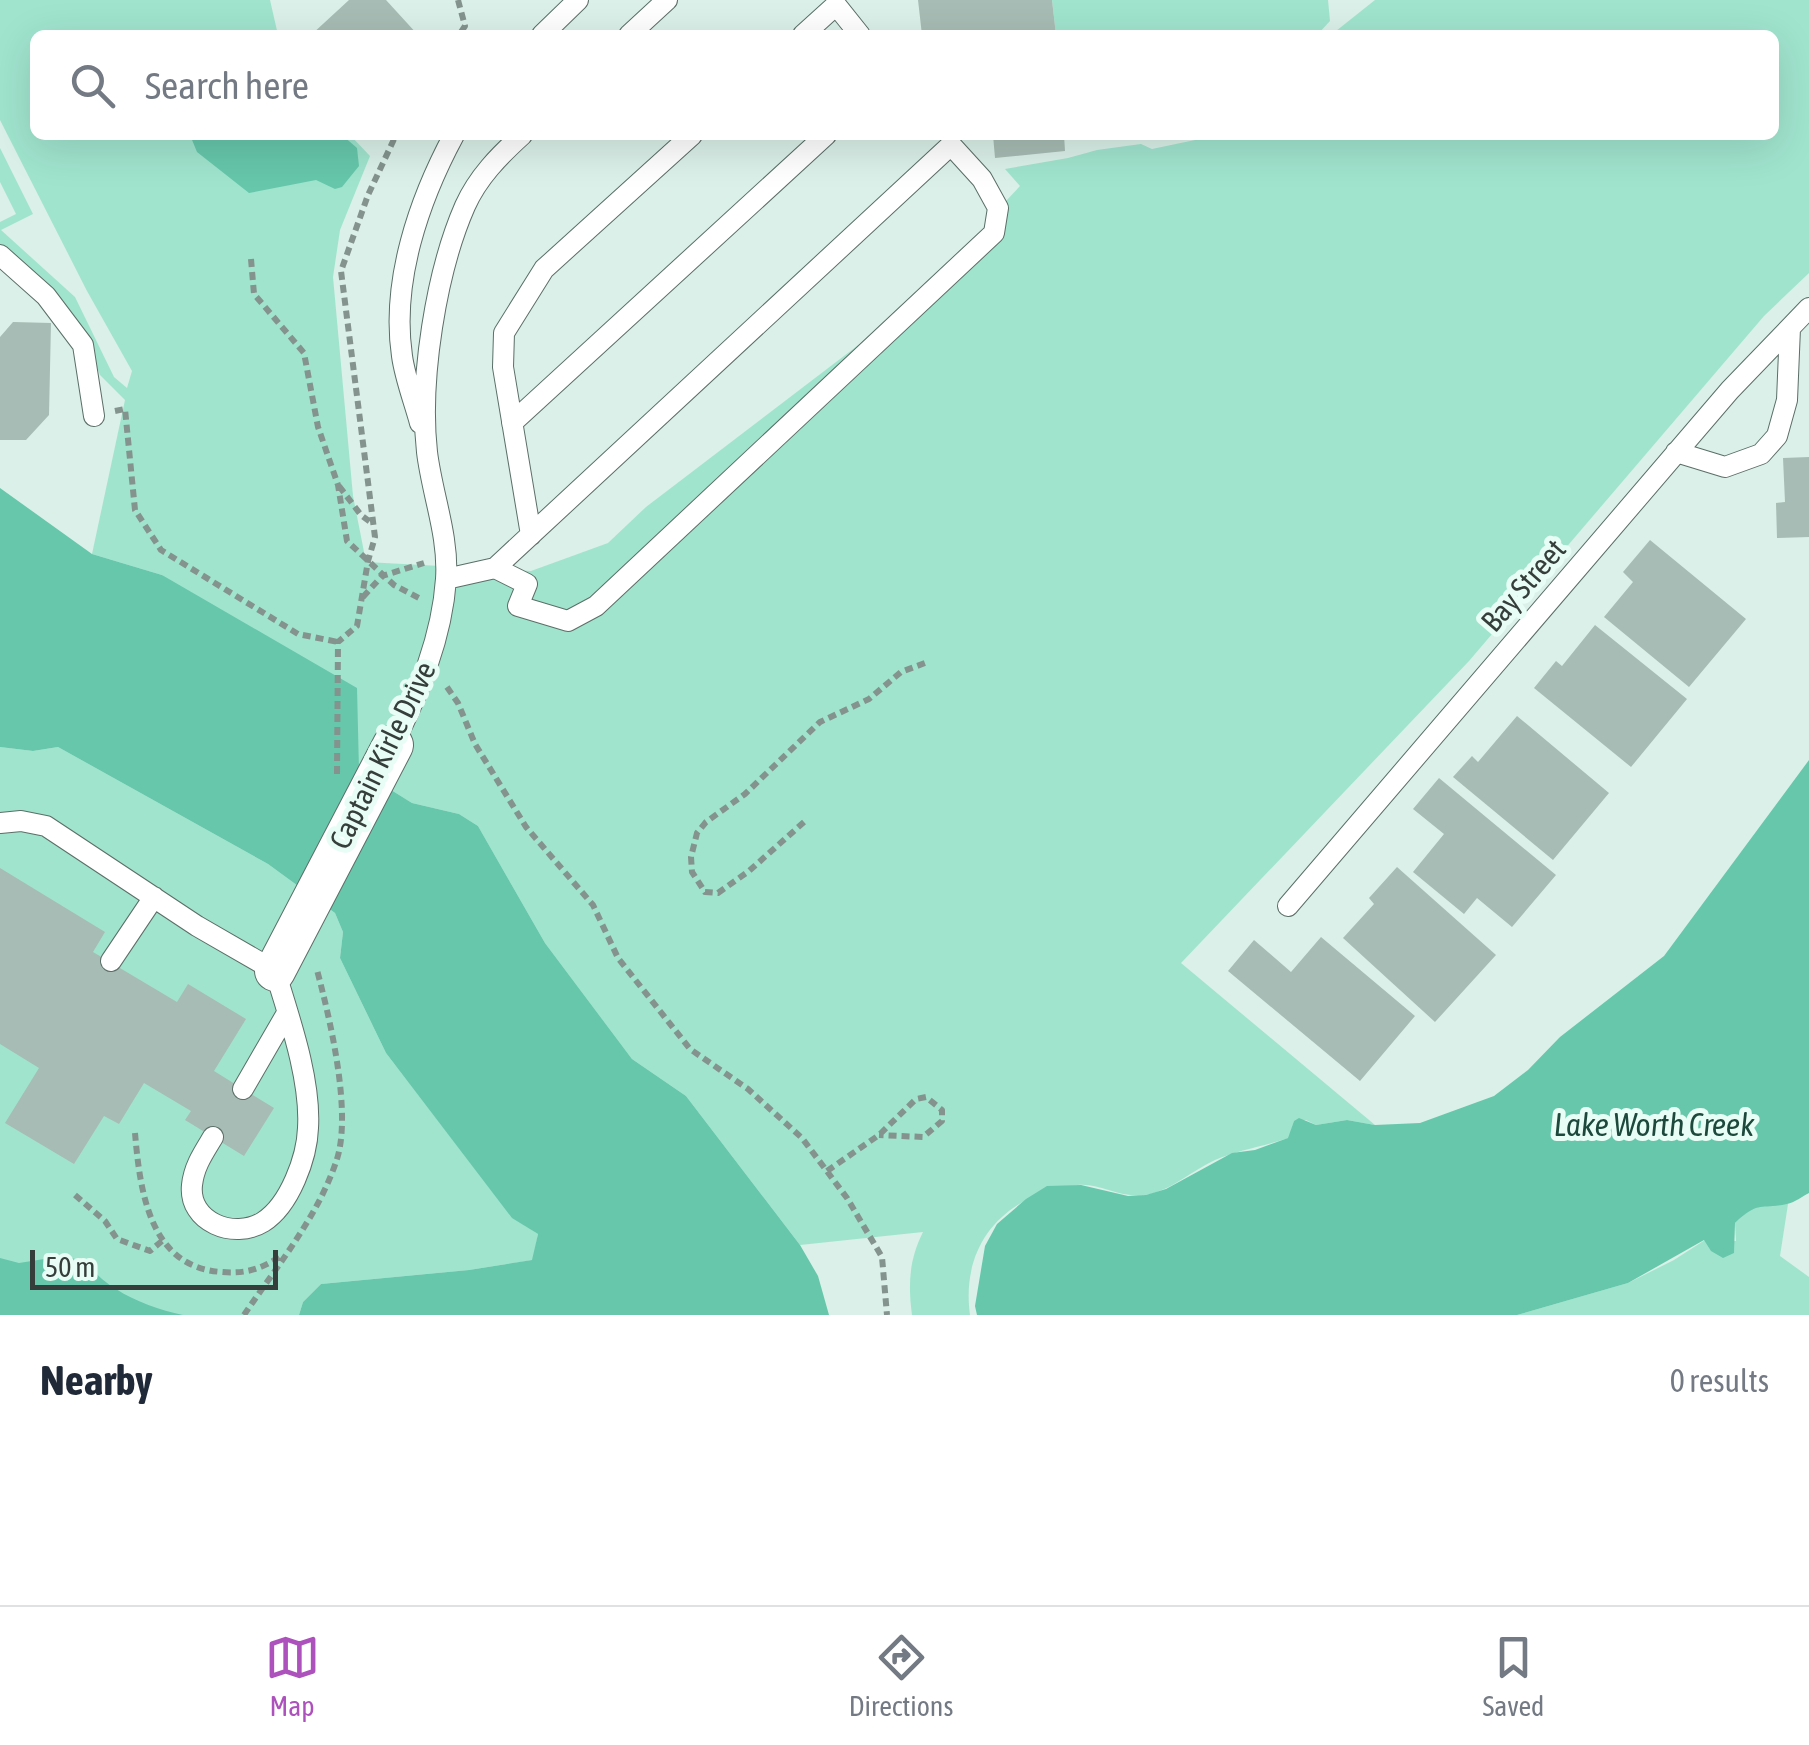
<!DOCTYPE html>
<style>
:root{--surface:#fff;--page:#f2f2f3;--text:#1f2937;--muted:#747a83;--line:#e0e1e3;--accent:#ad51bc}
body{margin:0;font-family:"Asap Condensed",sans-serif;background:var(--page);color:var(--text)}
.scale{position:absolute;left:30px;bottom:25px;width:248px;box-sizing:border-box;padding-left:10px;border:5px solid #363e3b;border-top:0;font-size:28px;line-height:35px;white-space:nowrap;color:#363e3b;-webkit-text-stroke:8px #e7fdf5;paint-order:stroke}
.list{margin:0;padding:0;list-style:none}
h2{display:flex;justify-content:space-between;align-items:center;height:130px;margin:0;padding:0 40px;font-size:42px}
h2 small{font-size:32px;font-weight:400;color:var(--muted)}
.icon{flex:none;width:55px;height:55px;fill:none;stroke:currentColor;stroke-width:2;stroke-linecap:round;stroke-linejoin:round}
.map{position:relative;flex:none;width:1809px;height:1315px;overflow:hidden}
.search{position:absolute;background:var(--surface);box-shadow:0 10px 40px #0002;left:30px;right:30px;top:30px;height:110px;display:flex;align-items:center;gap:25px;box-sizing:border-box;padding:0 35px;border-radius:15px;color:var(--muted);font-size:38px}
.sheet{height:290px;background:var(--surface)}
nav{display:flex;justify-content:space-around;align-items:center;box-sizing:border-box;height:140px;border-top:2px solid var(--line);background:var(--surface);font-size:28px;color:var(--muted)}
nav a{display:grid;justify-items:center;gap:5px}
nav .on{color:var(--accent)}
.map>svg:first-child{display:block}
</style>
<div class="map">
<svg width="1809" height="1315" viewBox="0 0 1809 1315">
<rect width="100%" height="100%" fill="#daf0e8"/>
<path fill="#a0e4ce" d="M0,0H270L278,35H35V135H350L370,156L340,230L333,277L353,496L366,562L531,571L608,543L646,507L1000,237L1006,201L1020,186L1005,169L1068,158L1097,150L1141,144L1152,149L1219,135H1774V35H1331L1375,0H1809V273L1764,316L1469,661L1181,963L1375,1125L1347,1120L1316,1125L1306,1120L1294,1121L1289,1138C1264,1146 1238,1150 1215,1160C1191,1171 1172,1190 1146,1195C1121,1199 1101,1183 1078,1185C1006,1193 960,1243 970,1315H912C908,1284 909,1260 923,1232L800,1245L686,1096L632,1059L545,943L478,826L459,814L412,803L359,770L162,575L92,554L125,400L100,375L82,328L0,244V222L16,214L0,182V148L33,214L1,230L75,297L114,377L127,388L132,371L87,291L0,120Z
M1052,0H1328L1330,21L1317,35H1056Z
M0,747L33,751L58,747L268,864L335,913L343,932L340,958L386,1053L512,1217L538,1234L533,1260L469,1270L321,1284L303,1302L299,1315H0Z
M1767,1204H1788L1780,1256L1809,1277V1315H1517L1628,1283L1674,1260L1705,1240L1736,1241L1735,1223L1749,1210Z"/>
<path fill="#66c7aa" d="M190,135H342L357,148L359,166L342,187L335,189L316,180L249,193L197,152Z
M0,488L92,554L162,575L357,688L359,770L412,803L459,814L478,826L545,943L632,1059L686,1096L800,1245L818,1276L829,1315H299L303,1302L321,1284L469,1270L532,1260L538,1234L512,1218L386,1053L340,958L343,932L335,913L268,864L58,747L33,751L0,747Z
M1809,760V1193C1803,1196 1794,1203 1787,1204C1759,1210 1760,1200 1735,1223L1734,1253L1723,1258L1711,1251L1704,1240L1628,1283L1517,1315H977L975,1306L985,1246L997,1224L1026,1199L1047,1186L1081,1185L1128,1196L1146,1195L1166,1189L1232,1153L1255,1150L1288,1138L1294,1121L1299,1118L1316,1125L1347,1120L1375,1125L1420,1123L1494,1096L1528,1070L1560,1037L1664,956Z
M63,1256C88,1259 95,1277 116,1289C136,1302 160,1310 183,1315H0V1258L19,1263Z"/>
<path fill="#a7bcb4" d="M349,0H386L418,35H311Z
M918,0H1052L1056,35H922Z
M993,135H1064L1065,151L995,158Z
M13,322L51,323L49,415L26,440H0V337Z
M1809,457V537L1777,538L1776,503L1785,502L1783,458Z
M1650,540L1746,619L1689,687L1604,617L1633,582L1623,572Z
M1595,625L1687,699L1631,767L1534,688L1556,661L1562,666Z
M1517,716L1609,793L1553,860L1453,777L1472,756L1478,762Z
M1439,778L1556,875L1512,927L1477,898L1464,914L1413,872L1444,834L1413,809Z
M1397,867L1496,955L1435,1022L1343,938L1374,904L1369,898Z
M0,868L105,932L93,952L177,1002L188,984L246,1019L214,1071L274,1108L244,1156L185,1120L191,1111L144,1083L119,1124L104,1116L74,1164L5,1123L39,1068L0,1044Z
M1321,937L1415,1016L1360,1081L1228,971L1254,940L1291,972Z"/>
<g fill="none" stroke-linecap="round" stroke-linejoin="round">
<defs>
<path id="service" d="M542,35L578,0
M629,35L667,0
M803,35L836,5L860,35
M0,255L46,296L83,345L94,416
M420,423C414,401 405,378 402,356C391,281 419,200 454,135
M512,423L826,135
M1676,452L1725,467L1761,454L1777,436L1787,400L1790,328
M531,535L503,367L504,333L544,269L692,135
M446,579L495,568L951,145L982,179L998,208L994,233L596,606L568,621L518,606L527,584L495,568
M393,745C419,692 442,638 446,579C449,536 432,494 427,452C419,380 436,272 465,206C478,177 499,156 522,135
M0,823L21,821L46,826L197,926L275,971C289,1017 311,1079 308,1128C307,1157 290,1205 263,1222C234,1240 188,1222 192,1185C194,1166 204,1152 213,1137
M1288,906L1730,390L1809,308
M111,961L154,897
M243,1089L287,1013"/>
<path id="minor" d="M275,971L393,745"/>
</defs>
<use href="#service" stroke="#5b6e68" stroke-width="22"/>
<use href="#minor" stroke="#5b6e68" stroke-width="42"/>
<path stroke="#84938e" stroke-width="6" stroke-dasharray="8 5" stroke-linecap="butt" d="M458,0L465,26L459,35
M251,259L254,294L304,353L318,427L338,485L347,541L394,585L419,598
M115,411L125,409L135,510L161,550L298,634L338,642
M339,486L361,515L373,524
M363,597L382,576L424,563
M447,687L458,703L475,744L526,827L593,905L618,958L690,1049L748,1089L802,1138L847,1198L882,1257L887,1315
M337,774L338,642L357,626L368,561L375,537L341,271L368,195L396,135
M804,822L749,871L718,893L705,892L692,872L691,857L697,833L706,822L745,794L820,722L869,699L901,672L925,663
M135,1133C140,1192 150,1268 222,1272C246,1274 261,1269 281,1256
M827,1171L879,1135L916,1099L926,1097L942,1110V1121L923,1137L879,1135
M75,1195L105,1221L117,1239L150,1251L162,1241
M244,1315C277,1266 317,1218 336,1162C353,1115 330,1019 317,970"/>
<use href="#service" stroke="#fff" stroke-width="20"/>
<use href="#minor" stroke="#fff" stroke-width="40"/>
</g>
<g text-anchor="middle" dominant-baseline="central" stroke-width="10" stroke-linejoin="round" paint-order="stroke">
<g font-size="30" fill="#363e3b" stroke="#e7fdf5">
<text transform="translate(1523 585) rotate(-49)">Bay Street</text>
<text transform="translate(382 755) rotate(-64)">Captain Kirle Drive</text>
</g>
<g font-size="32" font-style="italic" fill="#1d493c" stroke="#e7fdf5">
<text x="1654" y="1124">Lake Worth Creek</text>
</g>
</g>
</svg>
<div class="scale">50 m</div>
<div class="search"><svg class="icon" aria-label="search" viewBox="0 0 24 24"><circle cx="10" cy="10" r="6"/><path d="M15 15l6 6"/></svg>Search here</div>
</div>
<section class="sheet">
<h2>Nearby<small>0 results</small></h2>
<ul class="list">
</ul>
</section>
<nav>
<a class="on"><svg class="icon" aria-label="map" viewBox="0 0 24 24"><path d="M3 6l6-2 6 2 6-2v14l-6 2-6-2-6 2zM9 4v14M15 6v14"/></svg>Map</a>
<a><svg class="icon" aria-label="directions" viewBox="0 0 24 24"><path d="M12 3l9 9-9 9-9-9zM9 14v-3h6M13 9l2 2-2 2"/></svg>Directions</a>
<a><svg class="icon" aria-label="saved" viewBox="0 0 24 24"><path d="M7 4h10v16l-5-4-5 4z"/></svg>Saved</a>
</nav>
